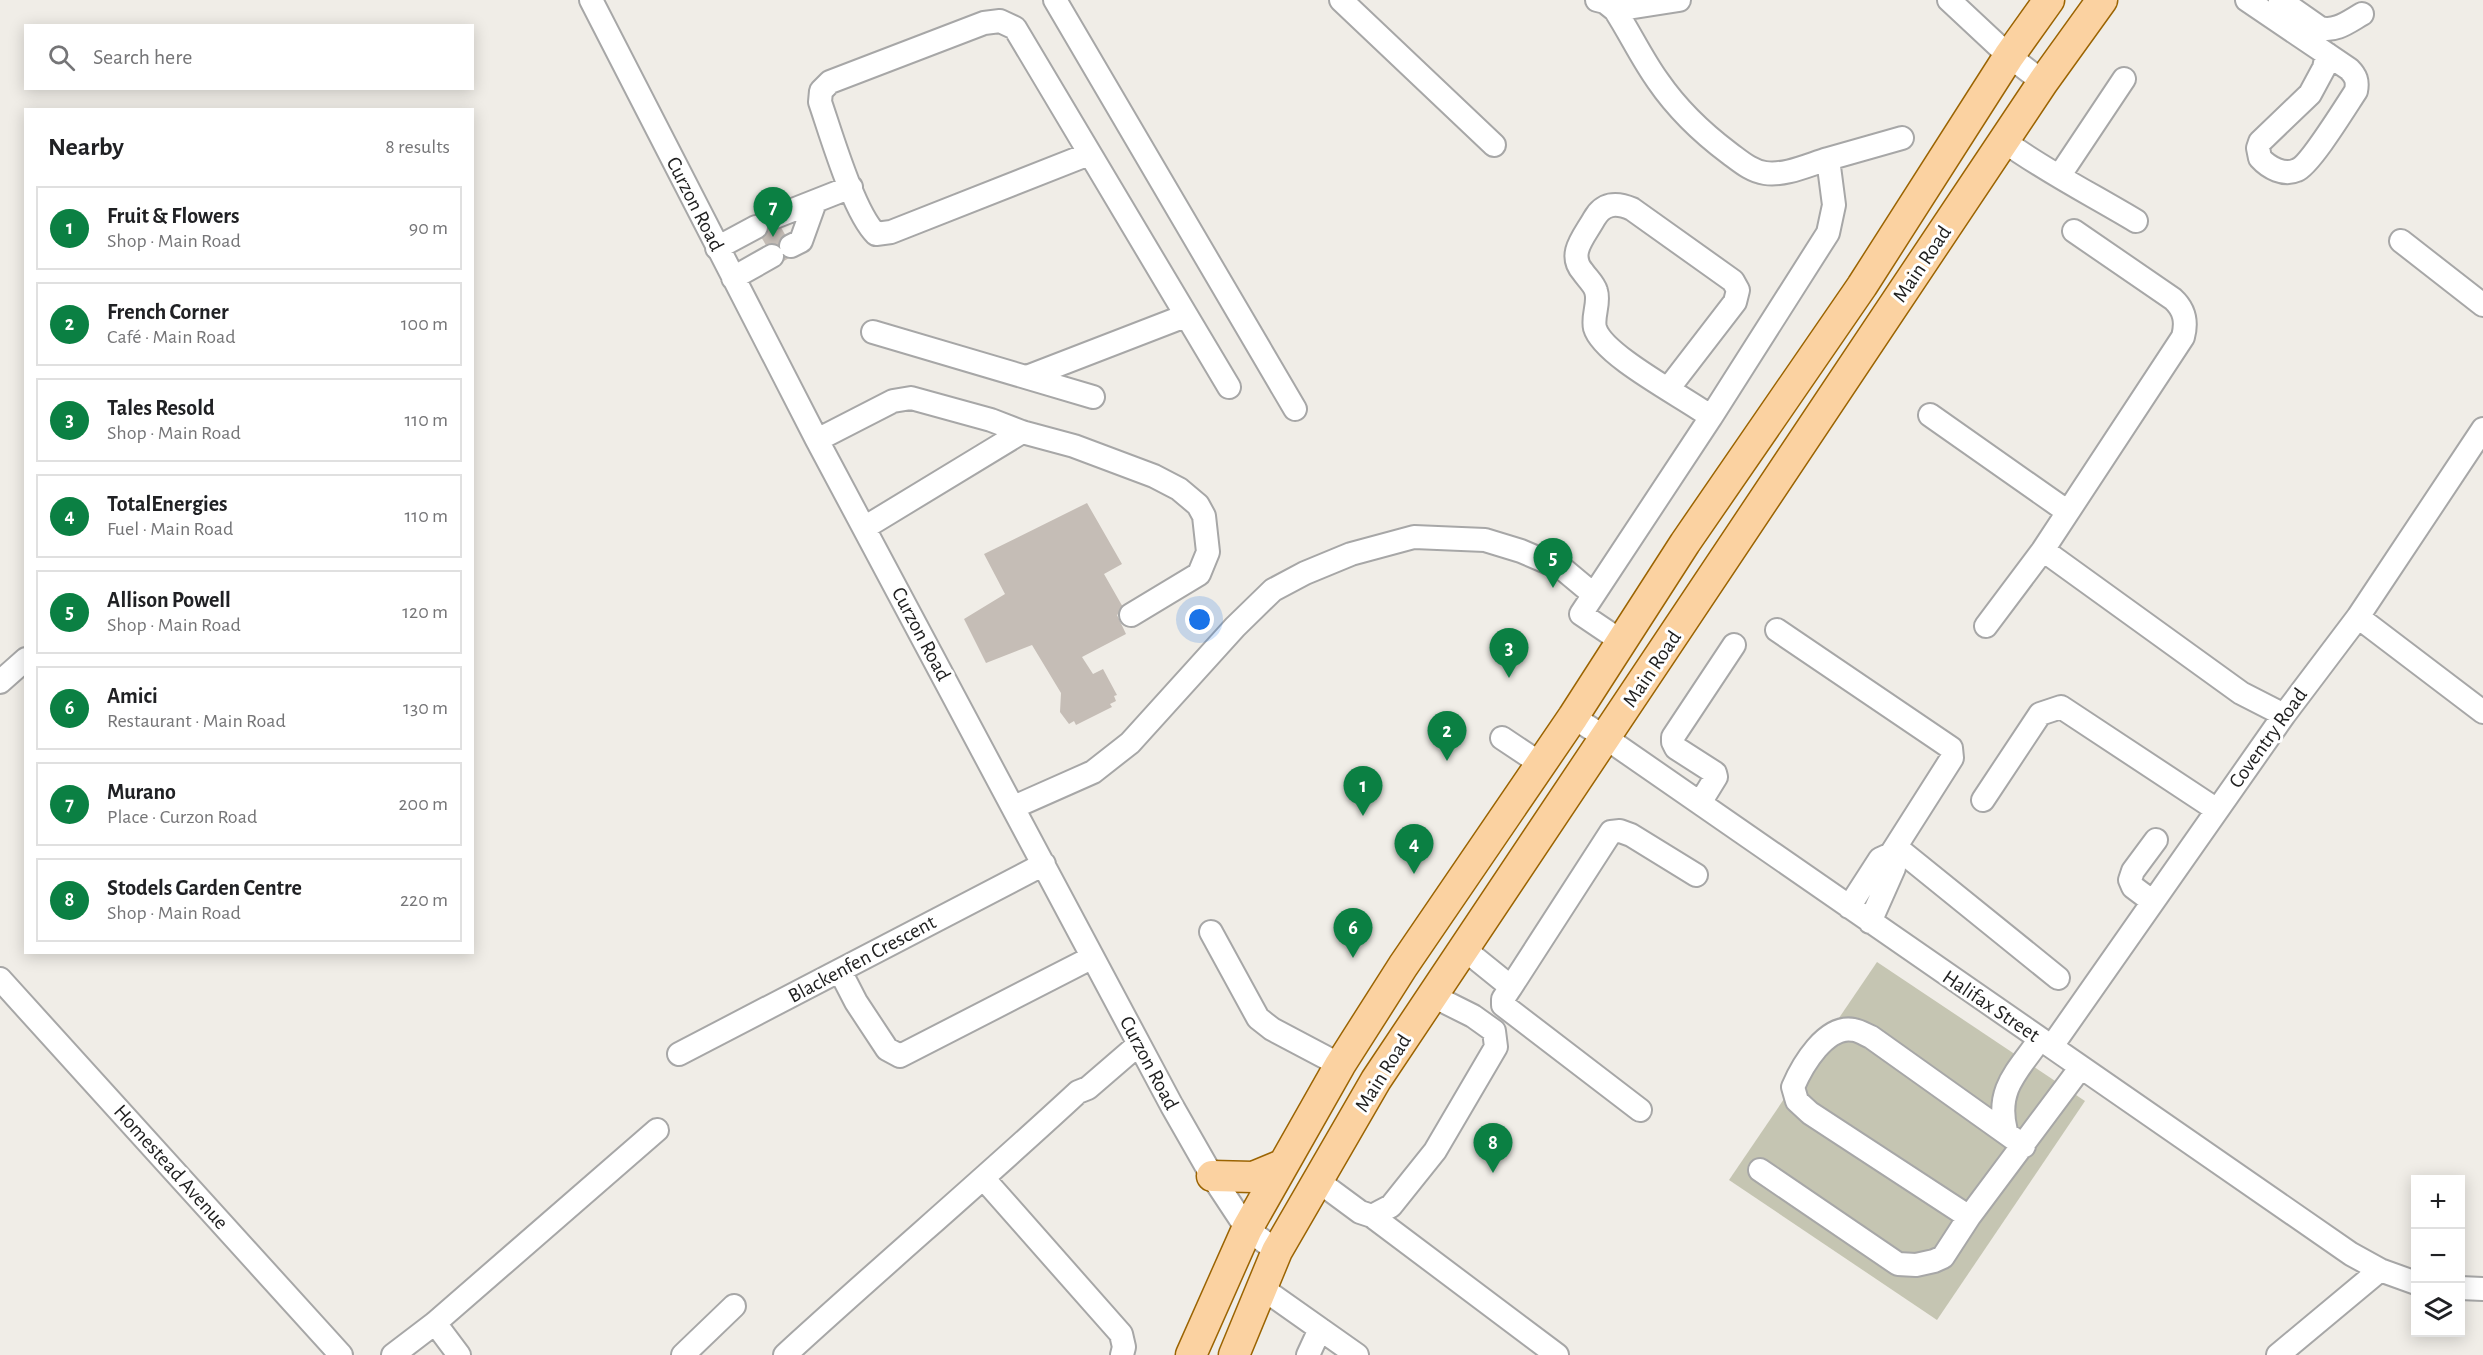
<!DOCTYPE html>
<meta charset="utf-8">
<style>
:root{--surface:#fff;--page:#f6f6f6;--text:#202124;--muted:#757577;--line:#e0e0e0;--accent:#0b8043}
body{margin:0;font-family:"Alegreya Sans",sans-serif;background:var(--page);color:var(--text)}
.controls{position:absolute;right:18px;bottom:18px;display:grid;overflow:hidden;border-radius:0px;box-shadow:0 3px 15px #0003}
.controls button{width:54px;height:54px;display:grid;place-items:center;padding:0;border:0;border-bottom:2px solid var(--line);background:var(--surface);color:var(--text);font:30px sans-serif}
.you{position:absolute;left:1200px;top:620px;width:21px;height:21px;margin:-15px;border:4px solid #fff;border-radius:50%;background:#1a73e8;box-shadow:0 0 0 9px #1a73e833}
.badge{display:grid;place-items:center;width:39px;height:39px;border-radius:50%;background:var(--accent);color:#fff;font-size:20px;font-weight:700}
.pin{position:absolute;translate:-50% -50px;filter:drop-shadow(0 2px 3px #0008)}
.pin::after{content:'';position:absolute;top:32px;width:21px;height:18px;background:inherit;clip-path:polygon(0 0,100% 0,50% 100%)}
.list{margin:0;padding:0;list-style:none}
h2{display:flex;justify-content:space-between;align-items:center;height:78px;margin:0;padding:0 24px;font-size:26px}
h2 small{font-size:20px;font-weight:400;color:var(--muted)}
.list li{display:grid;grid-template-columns:39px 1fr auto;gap:18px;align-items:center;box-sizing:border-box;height:84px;margin:0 12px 12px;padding:0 12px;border:2px solid var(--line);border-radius:0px}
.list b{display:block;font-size:22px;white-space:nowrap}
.list p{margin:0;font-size:20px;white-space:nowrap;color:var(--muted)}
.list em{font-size:20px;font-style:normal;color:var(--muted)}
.icon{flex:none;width:33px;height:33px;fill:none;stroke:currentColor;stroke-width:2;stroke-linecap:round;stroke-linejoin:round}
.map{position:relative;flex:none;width:2483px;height:1355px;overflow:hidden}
.search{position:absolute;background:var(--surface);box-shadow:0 3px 15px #0003;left:24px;top:24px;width:450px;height:66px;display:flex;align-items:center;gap:15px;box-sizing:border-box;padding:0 21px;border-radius:0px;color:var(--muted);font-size:22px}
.panel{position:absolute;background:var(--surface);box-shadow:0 3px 15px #0003;left:24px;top:108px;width:450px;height:846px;border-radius:0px}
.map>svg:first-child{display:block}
</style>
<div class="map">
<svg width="2483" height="1355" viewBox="0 0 2483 1355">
<rect width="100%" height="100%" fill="#f0ede7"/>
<path fill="#c5c5b2" d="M1877,962L2085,1101L1937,1320L1729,1180Z"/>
<path fill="#c5bdb6" d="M769,206L796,254L777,265L750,217Z
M1087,503L1122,564L1104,574L1124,609L1117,615L1126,634L1082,657L1093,674L1103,669L1117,695L1114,696L1116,701L1110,704L1112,707L1076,725L1074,721L1069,724L1060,712L1061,693L1032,645L986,663L964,619L1005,594L984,554Z"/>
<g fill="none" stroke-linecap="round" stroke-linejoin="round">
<defs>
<path id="minor" d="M591,0L817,440L1172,1106L1212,1176L1247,1229L1277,1251
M1055,0L1295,409
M1341,0L1494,145
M1597,0L1605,2L1615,10C1630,33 1642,59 1658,81C1678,110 1701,132 1729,153C1740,161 1751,171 1765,173C1785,176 1808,165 1828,159
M1949,0L2009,56L2043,82
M2247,0L2349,69C2356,76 2358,81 2356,91C2346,106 2310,165 2297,170C2284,176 2269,168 2260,158L2258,148L2260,142L2310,94L2324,68L2327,54
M2280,0L2320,28C2336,32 2348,22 2362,14
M1615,10L1679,0
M2004,141C2045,171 2091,194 2136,221
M1089,154L891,232L876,234C854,213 831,134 820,102L821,91L830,82L984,23L1000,21L1015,28L1229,387
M2060,175L2124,79
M775,217L851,187
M2401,241L2483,305
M791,246L801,241L815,202
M717,248L756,227
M733,278L772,256
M873,332L1093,397
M1027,377L1185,316
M1930,415L2068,512
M1711,417L1828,233L1834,205L1828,159L1902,138
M817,440L893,401L911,398L991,420L1022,432L1074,446L1154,476L1179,489L1198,505L1204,516L1208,552L1199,574L1131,615
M864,528L1022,432
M2043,550L2183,337C2187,322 2185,310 2173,299L2074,231
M2358,617L2483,712
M1986,626L2043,550L2241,693L2284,715
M1777,630L1951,748L1952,758L1891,854L1880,859L1849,907
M1621,641L1581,614L1711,417C1686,398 1603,356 1595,328C1592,316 1600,303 1596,291C1594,284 1587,278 1583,272C1567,254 1584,237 1594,219C1603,203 1616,202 1632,209L1733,281L1738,290L1735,302L1668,389
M0,682L26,659
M1573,717L1606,738L2351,1254L2380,1270L2416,1283
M1502,738L1541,764
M1983,800L2040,714L2061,707L2217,810
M1700,803L1716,777L1715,773L1676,748L1673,742V737L1734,645
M1014,807L1093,772L1130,743L1235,627L1273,590L1305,573L1351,554L1414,537L1485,540L1521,551L1563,569L1593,594
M1896,847L2058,978
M2153,902L2133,887L2130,880L2133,871L2156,840
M1870,922L1894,868L1891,854
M1211,932L1258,1018L1272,1029L1340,1065
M1464,949L1511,987L1611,832L1620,831L1631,835L1696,875
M840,971L856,1002L887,1049L900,1056L1091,958
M0,979L341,1355
M1511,987L1503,999V1005L1640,1110
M2052,1046L2284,715L2358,617L2483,429
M679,1054L1044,864
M2006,1131C1995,1089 2018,1071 2040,1039
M1760,1170L1898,1264L1916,1265L1934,1261L1943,1257L1969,1217L2081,1067
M984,1179L1121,1334L1124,1347L1122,1355
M1318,1181L1360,1212L1372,1216L1391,1206L1435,1151L1496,1047L1494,1031L1473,1016L1433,996
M1372,1216L1557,1355
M1969,1217L1810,1113L1797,1101L1793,1087C1802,1066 1826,1024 1854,1030C1860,1031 1866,1035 1871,1037L2024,1146
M1262,1288L1357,1355
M2460,1288L2483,1289
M435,1323L459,1355
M393,1355L435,1323L657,1130
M683,1355L734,1306
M785,1355C882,1266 982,1181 1078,1092L1088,1088L1139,1044
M1308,1355L1320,1329
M2278,1355L2380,1270"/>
<path id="major" d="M1212,1176L1253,1177L1282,1165
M1191,1355L1247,1229L1340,1065L1403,966L1573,717L1685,543L1862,286L2009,56L2049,0
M1234,1355L1277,1251L1376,1080L2043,82L2102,0"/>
</defs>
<use href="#minor" stroke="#a7a7a7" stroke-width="26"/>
<use href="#major" stroke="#9b6402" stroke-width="33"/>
<use href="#minor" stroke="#fff" stroke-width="22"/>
<use href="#major" stroke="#fbd2a1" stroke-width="30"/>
</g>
<g text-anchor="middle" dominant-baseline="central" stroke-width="6" stroke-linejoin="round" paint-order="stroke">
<g font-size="21" fill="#202020" stroke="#fff">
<text transform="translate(695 204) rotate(63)">Curzon Road</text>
<text transform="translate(1922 264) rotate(-56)">Main Road</text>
<text transform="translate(921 634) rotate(62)">Curzon Road</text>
<text transform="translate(1652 669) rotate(-56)">Main Road</text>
<text transform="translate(2268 738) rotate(-54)">Coventry Road</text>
<text transform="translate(862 959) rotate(-28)">Blackenfen Crescent</text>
<text transform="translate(1991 1006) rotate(34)">Halifax Street</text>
<text transform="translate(1149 1063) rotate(62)">Curzon Road</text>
<text transform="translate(1383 1073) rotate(-58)">Main Road</text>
<text transform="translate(171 1167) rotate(48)">Homestead Avenue</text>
</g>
</g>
</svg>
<div class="controls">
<button>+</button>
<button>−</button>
<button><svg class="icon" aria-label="layers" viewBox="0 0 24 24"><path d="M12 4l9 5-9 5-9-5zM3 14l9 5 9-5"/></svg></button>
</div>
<div class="you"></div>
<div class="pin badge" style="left:1363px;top:816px">1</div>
<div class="pin badge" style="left:1447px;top:761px">2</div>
<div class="pin badge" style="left:1509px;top:678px">3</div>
<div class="pin badge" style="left:1414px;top:874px">4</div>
<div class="pin badge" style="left:1553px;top:588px">5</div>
<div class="pin badge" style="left:1353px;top:958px">6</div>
<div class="pin badge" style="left:773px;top:237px">7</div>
<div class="pin badge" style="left:1493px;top:1173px">8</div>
<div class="search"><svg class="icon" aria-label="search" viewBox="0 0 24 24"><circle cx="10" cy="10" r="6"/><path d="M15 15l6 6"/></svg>Search here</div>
<section class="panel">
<h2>Nearby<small>8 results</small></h2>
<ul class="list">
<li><span class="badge">1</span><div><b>Fruit &amp; Flowers</b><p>Shop · Main Road</p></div><em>90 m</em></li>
<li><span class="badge">2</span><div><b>French Corner</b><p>Café · Main Road</p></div><em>100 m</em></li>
<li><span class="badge">3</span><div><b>Tales Resold</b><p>Shop · Main Road</p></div><em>110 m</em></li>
<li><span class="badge">4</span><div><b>TotalEnergies</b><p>Fuel · Main Road</p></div><em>110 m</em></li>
<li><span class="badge">5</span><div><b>Allison Powell</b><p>Shop · Main Road</p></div><em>120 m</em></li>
<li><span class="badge">6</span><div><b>Amici</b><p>Restaurant · Main Road</p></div><em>130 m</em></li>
<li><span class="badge">7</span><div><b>Murano</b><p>Place · Curzon Road</p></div><em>200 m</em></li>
<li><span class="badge">8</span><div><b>Stodels Garden Centre</b><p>Shop · Main Road</p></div><em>220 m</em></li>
</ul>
</section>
</div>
